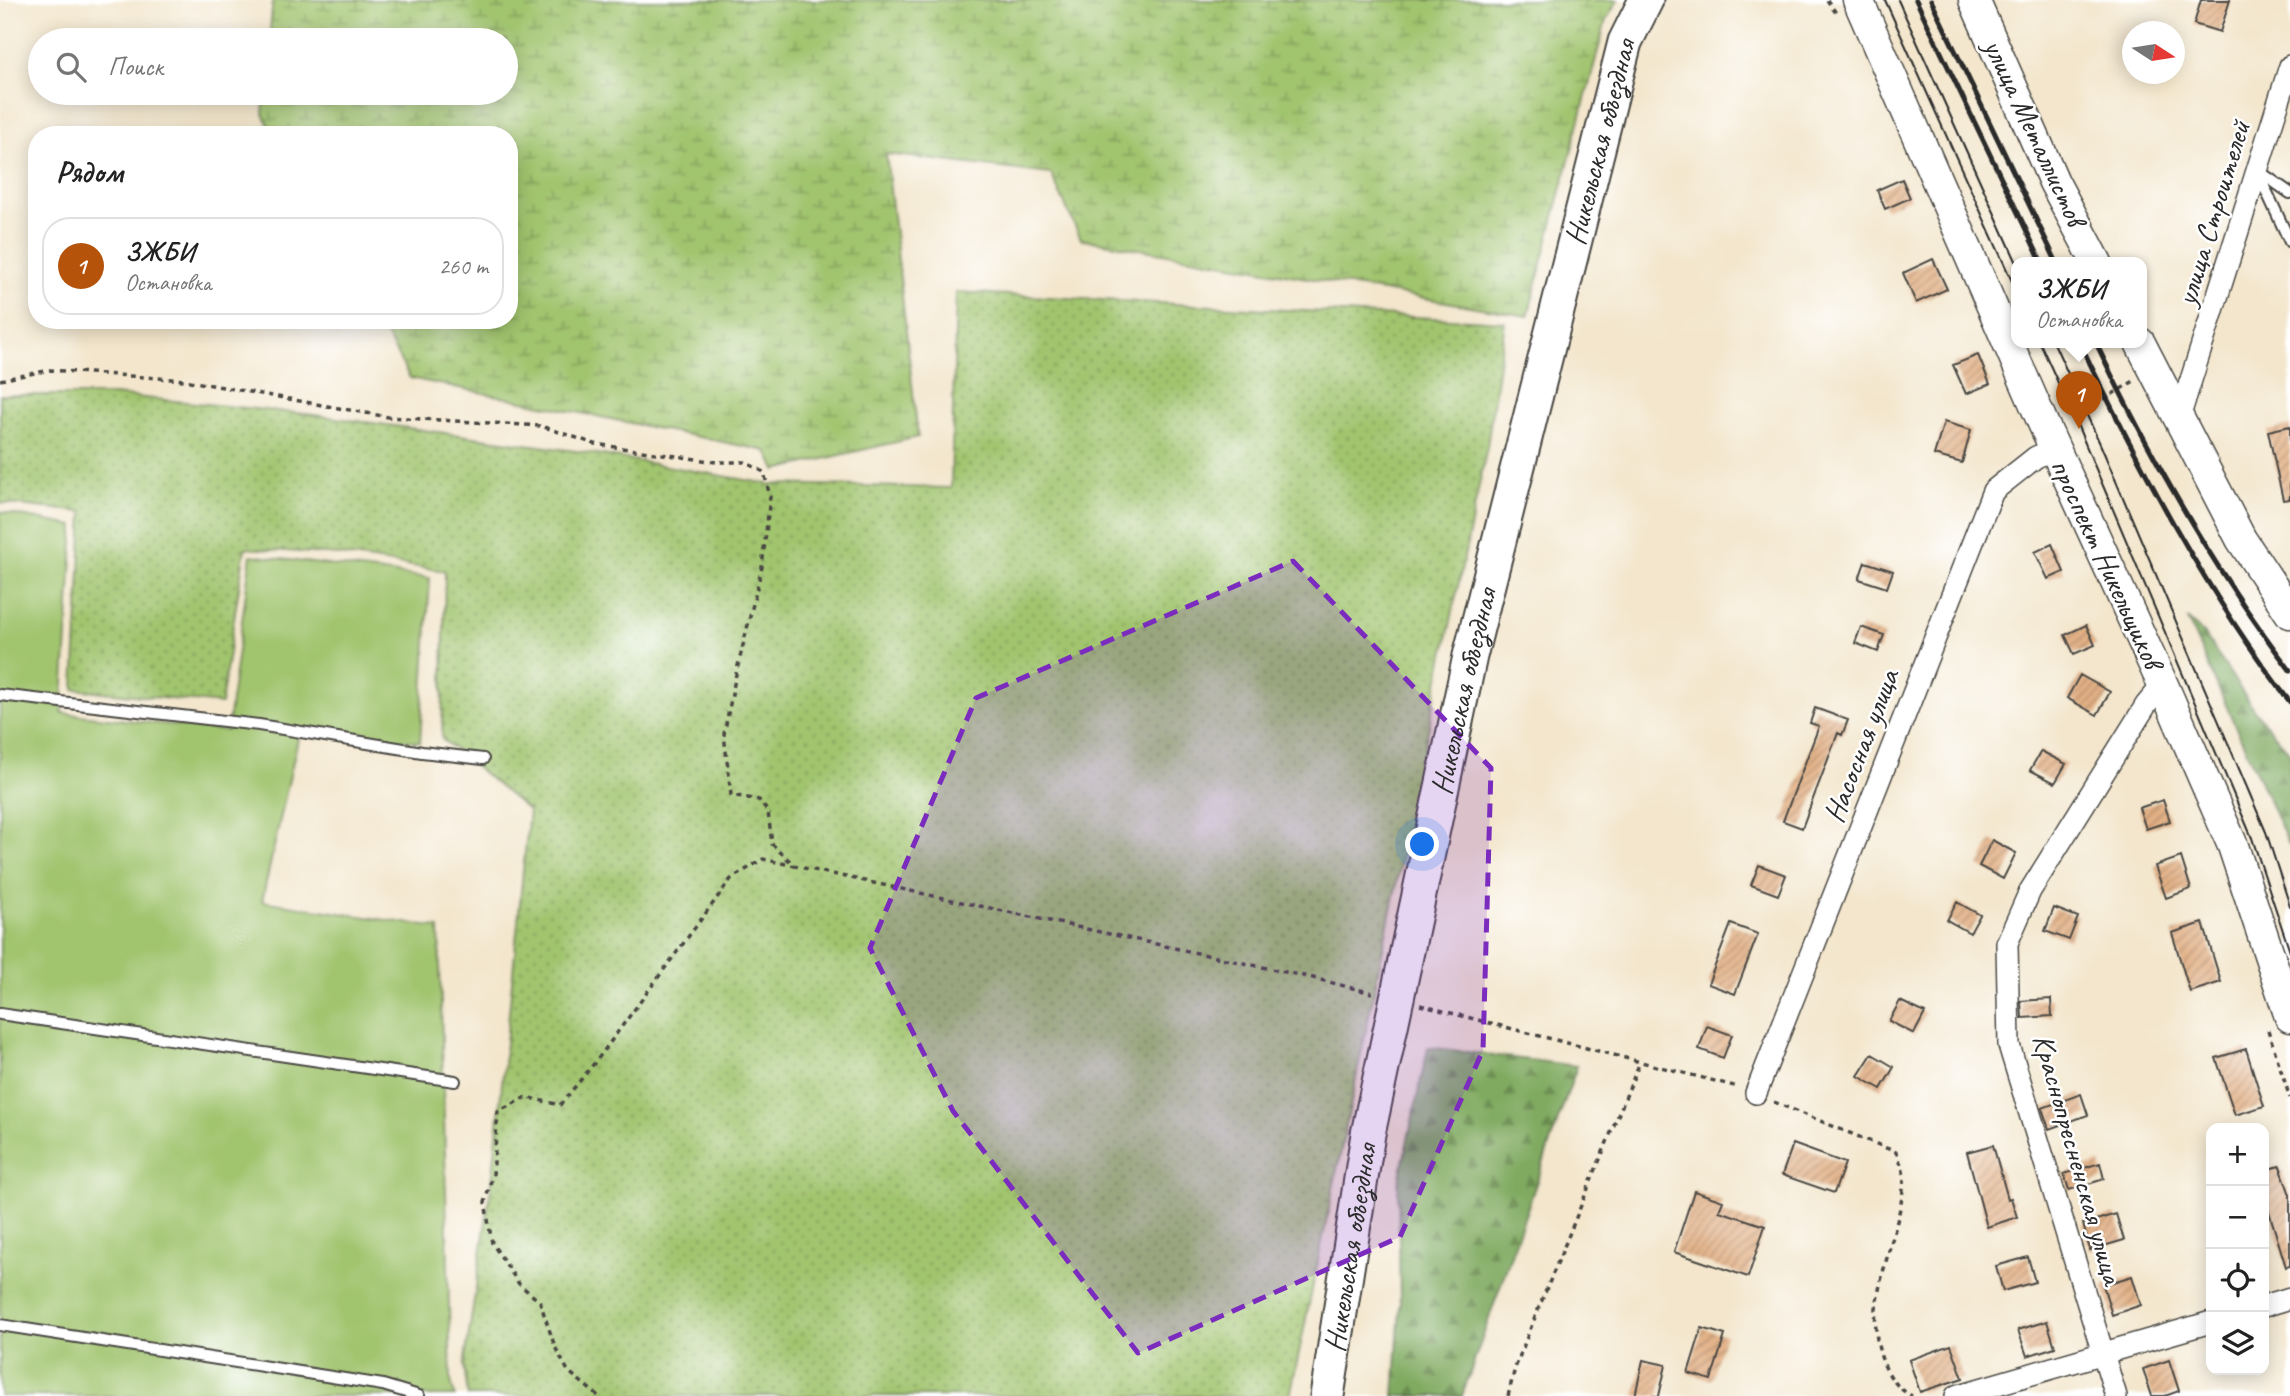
<!DOCTYPE html>
<html lang="ru">
<meta charset="utf-8">
<style>
:root{--surface:#fff;--page:#f2f2f2;--text:#222;--muted:#767676;--line:#e0e0e0;--accent:#b45309}
body{margin:0;font-family:Caveat,sans-serif;background:var(--page);color:var(--text)}
.controls{position:absolute;right:21px;bottom:21px;display:grid;overflow:hidden;border-radius:14px;box-shadow:0 4px 18px #0003}
.controls button{width:63px;height:63px;display:grid;place-items:center;padding:0;border:0;border-bottom:2px solid var(--line);background:var(--surface);color:var(--text);font:35px sans-serif}
.compass{position:absolute;left:2122px;top:21px;width:63px;height:63px;border-radius:50%;background:var(--surface);box-shadow:0 4px 18px #0003;rotate:102deg}
.you{position:absolute;left:1423px;top:845px;width:24px;height:24px;margin:-18px;border:5px solid #fff;border-radius:50%;background:#1a73e8;box-shadow:0 0 0 10px #1a73e833}
.badge{display:grid;place-items:center;width:46px;height:46px;border-radius:50%;background:var(--accent);color:#fff;font-size:23px;font-weight:700}
.pin{position:absolute;translate:-50% -58px;filter:drop-shadow(0 2px 4px #0008)}
.pin::after{content:'';position:absolute;top:37px;width:24px;height:21px;background:inherit;clip-path:polygon(0 0,100% 0,50% 100%)}
.popup{position:absolute;left:2011px;top:257px;width:136px;height:91px;box-sizing:border-box;display:grid;place-content:center;border-radius:14px;background:var(--surface);filter:drop-shadow(0 2px 5px #0005);font-size:23px;white-space:nowrap;color:var(--muted)}
.popup b{font-size:26px;color:var(--text)}
.popup::after{content:'';position:absolute;left:50%;top:100%;margin-left:-14px;border:14px solid transparent;border-top-color:var(--surface)}
.list{margin:0;padding:0;list-style:none}
h2{display:flex;justify-content:space-between;align-items:center;height:91px;margin:0;padding:0 28px;font-size:30px}
h2 small{font-size:23px;font-weight:400;color:var(--muted)}
.list li{display:grid;grid-template-columns:46px 1fr auto;gap:21px;align-items:center;box-sizing:border-box;height:98px;margin:0 14px 14px;padding:0 14px;border:2px solid var(--line);border-radius:28px}
.list b{display:block;font-size:26px;white-space:nowrap}
.list p{margin:0;font-size:23px;white-space:nowrap;color:var(--muted)}
.list em{font-size:23px;font-style:normal;color:var(--muted)}
.icon{flex:none;width:38px;height:38px;fill:none;stroke:currentColor;stroke-width:2;stroke-linecap:round;stroke-linejoin:round}
.map{position:relative;flex:none;width:2290px;height:1396px;overflow:hidden}
.search{position:absolute;background:var(--surface);box-shadow:0 4px 18px #0003;left:28px;top:28px;width:490px;height:77px;display:flex;align-items:center;gap:18px;box-sizing:border-box;padding:0 24px;border-radius:38px;color:var(--muted);font-size:26px}
.panel{position:absolute;background:var(--surface);box-shadow:0 4px 18px #0003;left:28px;top:126px;width:490px;height:203px;border-radius:28px}
.map>svg:first-child{display:block}
</style>
<div class="map">
<svg width="2290" height="1396" viewBox="0 0 2290 1396">
<defs>
<pattern id="grass-dots" width="8" height="8" patternUnits="userSpaceOnUse" patternTransform="scale(1.75)"><rect width="8" height="8" fill="#a1c46e"/><path d="M2 2h.1M6 6h.1" fill="none" stroke="#839f5b" stroke-width="1.8" stroke-linecap="round"/></pattern>
<pattern id="forest-firs" width="22" height="20" patternUnits="userSpaceOnUse" patternTransform="scale(1.75)"><rect width="22" height="20" fill="#80aa61"/><path d="M5 1l3.5 6h-7zM16 11l3.5 6h-7z" fill="#698b50"/></pattern>
<pattern id="wetland-marsh" width="20" height="14" patternUnits="userSpaceOnUse" patternTransform="scale(1.75)"><rect width="20" height="14" fill="#a1c46e"/><path d="M1 5h8M5 5V1M11 12h8M15 12V8" fill="none" stroke="#839f5b"/></pattern>
<pattern id="building-hatch" width="6" height="6" patternUnits="userSpaceOnUse" patternTransform="scale(1.75)"><rect width="6" height="6" fill="#e2b085"/><path d="M-1 1l2-2M0 6l6-6M5 7l2-2" fill="none" stroke="#b78f6d"/></pattern>
</defs>
<rect width="100%" height="100%" fill="#fff"/>
<filter id="ink" filterUnits="userSpaceOnUse"><feTurbulence type="fractalNoise" baseFrequency=".0143" numOctaves="2"/><feDisplacementMap in="SourceGraphic" scale="14" xChannelSelector="R" yChannelSelector="G"/><feConvolveMatrix kernelMatrix="1 2 1 2 8 2 1 2 1" color-interpolation-filters="sRGB"/></filter>
<filter id="wash" filterUnits="userSpaceOnUse"><feTurbulence type="fractalNoise" baseFrequency=".00686" numOctaves="4" result="noise"/><feDisplacementMap in="SourceGraphic" scale="28" xChannelSelector="R" yChannelSelector="G"/><feGaussianBlur stdDeviation="1.57" result="paint"/><feColorMatrix in="noise" values="0 0 0 0 0 0 0 0 0 0 0 0 0 0 0 0 0 1.4 0 .05"/><feComposite in="paint" operator="in"/></filter>
<g filter="url(#wash)">
<rect width="100%" height="100%" fill="#f3e6cc"/>
<path fill="url(#grass-dots)" stroke="#66784c" stroke-width="2" d="M956,292L1505,322L1487,447L1290,1396H468L464,1366L493,1174L529,811L442,739L445,571L339,555L245,548L221,704L74,689L83,512L0,503V395H114L307,414L597,454L769,484L951,488Z"/>
<path fill="url(#forest-firs)" stroke="#566a46" stroke-width="2" d="M2187,619L2205,635L2254,710L2290,753V847Z
M1428,1047L1577,1066L1462,1396H1394L1400,1307L1398,1185Z"/>
<path fill="url(#wetland-marsh)" stroke="#66784c" stroke-width="2" d="M273,0H1618L1606,20L1528,316L1081,239L1051,174L886,154L918,437L776,470L767,451L410,378L378,320H509V135H274L263,114L265,93H506V40H269Z"/>
<path fill="#a1c46e" stroke="#66784c" stroke-width="2" d="M0,512L74,526L62,713L227,731L251,555L430,578L420,742L300,730L262,901L439,928L451,1381L455,1396H0Z"/>
<g id="blocks">
<path fill="url(#building-hatch)" d="M2201,0H2230L2220,32L2194,24Z
M1902,179L1910,198L1885,209L1877,190Z
M1933,259L1947,289L1916,303L1903,273Z
M1978,355L1990,384L1966,394L1953,365Z
M1944,422L1971,430L1962,463L1934,455Z
M2290,426V499L2283,500L2268,431Z
M2052,544L2064,572L2048,579L2035,552Z
M1865,562L1893,571L1887,588L1859,579Z
M2086,625L2095,645L2074,654L2065,635Z
M1861,627L1884,635L1878,652L1855,643Z
M2080,675L2110,692L2097,715L2067,698Z
M1815,708L1848,720L1842,735L1838,733L1802,828L1783,821L1819,726L1810,723Z
M2041,751L2066,764L2055,783L2030,770Z
M2163,800L2170,821L2146,829L2139,808Z
M1992,840L2016,853L2003,879L1979,866Z
M2181,857L2191,889L2166,898L2155,866Z
M1759,865L1786,875L1778,895L1751,885Z
M1957,902L1980,915L1970,933L1947,920Z
M2054,908L2078,917L2069,940L2045,931Z
M2203,923L2221,982L2190,992L2172,933Z
M1731,924L1758,934L1735,994L1708,984Z
M2051,999L2052,1016L2022,1018L2021,1001Z
M1900,1001L1925,1013L1914,1034L1889,1021Z
M1707,1026L1732,1035L1723,1058L1699,1049Z
M2246,1049L2264,1106L2235,1115L2216,1058Z
M1872,1054L1894,1067L1881,1089L1858,1076Z
M2081,1094L2088,1115L2049,1129L2042,1108Z
M1793,1144L1845,1163L1834,1193L1782,1175Z
M1993,1145L2008,1199L2011,1198L2017,1217L1987,1227L1967,1152Z
M2100,1163L2104,1179L2069,1190L2064,1174Z
M2280,1166L2290,1195V1266L2286,1267L2267,1205L2264,1206V1170Z
M1694,1191L1723,1201L1719,1211L1765,1226L1748,1277L1674,1252Z
M2116,1214L2124,1240L2090,1250L2083,1224Z
M2028,1257L2035,1282L2003,1291L1996,1266Z
M2132,1276L2141,1305L2112,1315L2103,1285Z
M2047,1321L2055,1347L2027,1356L2018,1330Z
M1702,1328L1725,1335L1711,1380L1688,1373Z
M1951,1345L1963,1378L1920,1392L1909,1360Z
M1643,1360L1666,1365L1659,1396H1635Z
M2169,1360L2179,1391L2165,1396H2152L2143,1369Z"/>
</g>
</g>
<g filter="url(#ink)">
<use href="#blocks" fill-opacity="0" stroke="#494743" stroke-width="2"/>
<g fill="none" stroke-linecap="round" stroke-linejoin="round">
<defs>
<path id="service" d="M2260,172L2290,193
M2258,173L2290,242
M0,695L259,725L422,752L483,759
M0,1014L455,1081
M0,1325L383,1385L419,1396"/>
<path id="minor" d="M2179,418L2290,66
M1756,1093L1993,491L2036,457L2055,449
M2264,1306L2290,1298
M1956,1396L2211,1322
M2116,1396L2009,1045L2007,943L2030,891L2146,705L2163,685"/>
<path id="secondary" d="M1858,0L2043,423L2163,685L2233,846L2290,1017
M1974,0L2054,182L2097,263
M2140,343L2241,539L2290,613"/>
<g id="primary">
<path id="s1" d="M1327,1396L1368,1134L1470,656L1625,42L1646,0"/>
</g>
</defs>
<use href="#service" stroke="#494743" stroke-width="14"/>
<use href="#minor" stroke="#494743" stroke-width="24"/>
<use href="#secondary" stroke="#494743" stroke-width="33"/>
<use href="#primary" stroke="#494743" stroke-width="37"/>
<path stroke="#494743" stroke-width="3.5" stroke-dasharray="5 5" stroke-linecap="butt" d="M1827,0L1836,13
M0,380L50,370L184,380L388,417L541,426L595,444L716,462H745L764,472L770,497L762,567L736,674L724,734L731,795L759,800L768,812L772,844L795,866L1313,978L1372,993
M2066,414L2106,398L2134,381
M1420,1005L1738,1087
M2268,1030L2290,1098
M1774,1102L1896,1152C1899,1160 1904,1170 1904,1178C1902,1218 1885,1256 1878,1295C1871,1329 1878,1379 1912,1396
M598,1396L568,1371L555,1347L540,1302L519,1284L492,1243L485,1202L493,1174L498,1112L526,1097L560,1105L597,1060L731,879L763,859L795,866
M1508,1396L1515,1368L1531,1327L1640,1062"/>
<use href="#service" stroke="#fff" stroke-width="10"/>
<use href="#minor" stroke="#fff" stroke-width="21"/>
<use href="#secondary" stroke="#fff" stroke-width="30"/>
<use href="#primary" stroke="#fff" stroke-width="33"/>
<path stroke="#2b2b2b" stroke-width="2" d="M1885,0L2016,290
M1898,0L2017,263
M2040,343L2079,429L2252,838L2290,952
M2054,343L2101,446L2266,832L2290,906"/>
<path stroke="#2b2b2b" stroke-width="5" d="M1916,0L2042,263
M1931,0L2057,263
M2080,343C2138,464 2208,596 2290,702
M2096,343C2151,458 2213,569 2290,670"/>
</g>
</g>
<path fill="#7b2cbf" fill-opacity="0.2" stroke="#7b2cbf" stroke-width="5" stroke-dasharray="14 9" stroke-linejoin="round" d="M1293,561L1491,768L1483,1050L1400,1237L1138,1353L953,1111L870,948L976,698Z"/>
<g text-anchor="middle" dominant-baseline="central" stroke-width="5" stroke-linejoin="round" paint-order="stroke">
<g font-size="30" fill="#2b2b2b" stroke="#fff">
<text transform="translate(2035 132) rotate(65)">улица Металлистов</text>
<text stroke="none"><textPath href="#s1" startOffset="1284">Никельская объездная</textPath></text>
<text transform="translate(2213 213) rotate(-73)">улица Строителей</text>
<text transform="translate(2107 563) rotate(65)">проспект Никельщиков</text>
<text stroke="none"><textPath href="#s1" startOffset="718">Никельская объездная</textPath></text>
<text transform="translate(1861 746) rotate(-69)">Насосная улица</text>
<text transform="translate(2078 1159) rotate(74)">Краснопресненская улица</text>
<text stroke="none"><textPath href="#s1" startOffset="150">Никельская объездная</textPath></text>
</g>
</g>
</svg>
<div class="controls">
<button>+</button>
<button>−</button>
<button><svg class="icon" aria-label="locate" viewBox="0 0 24 24"><circle cx="12" cy="12" r="6"/><path d="M12 2v4M12 18v4M2 12h4M18 12h4"/></svg></button>
<button><svg class="icon" aria-label="layers" viewBox="0 0 24 24"><path d="M12 4l9 5-9 5-9-5zM3 14l9 5 9-5"/></svg></button>
</div>
<svg class="compass" viewBox="-18 -18 36 36"><path d="M0-13l5 13h-10z" fill="#e53935"/><path d="M0 13l5-13h-10z" fill="#767676"/></svg>
<div class="you"></div>
<div class="pin badge" style="left:2079px;top:429px">1</div>
<div class="popup"><b>ЗЖБИ</b>Остановка</div>
<div class="search"><svg class="icon" aria-label="search" viewBox="0 0 24 24"><circle cx="10" cy="10" r="6"/><path d="M15 15l6 6"/></svg>Поиск</div>
<section class="panel">
<h2>Рядом<small></small></h2>
<ul class="list">
<li><span class="badge">1</span><div><b>ЗЖБИ</b><p>Остановка</p></div><em>260 m</em></li>
</ul>
</section>
</div>
